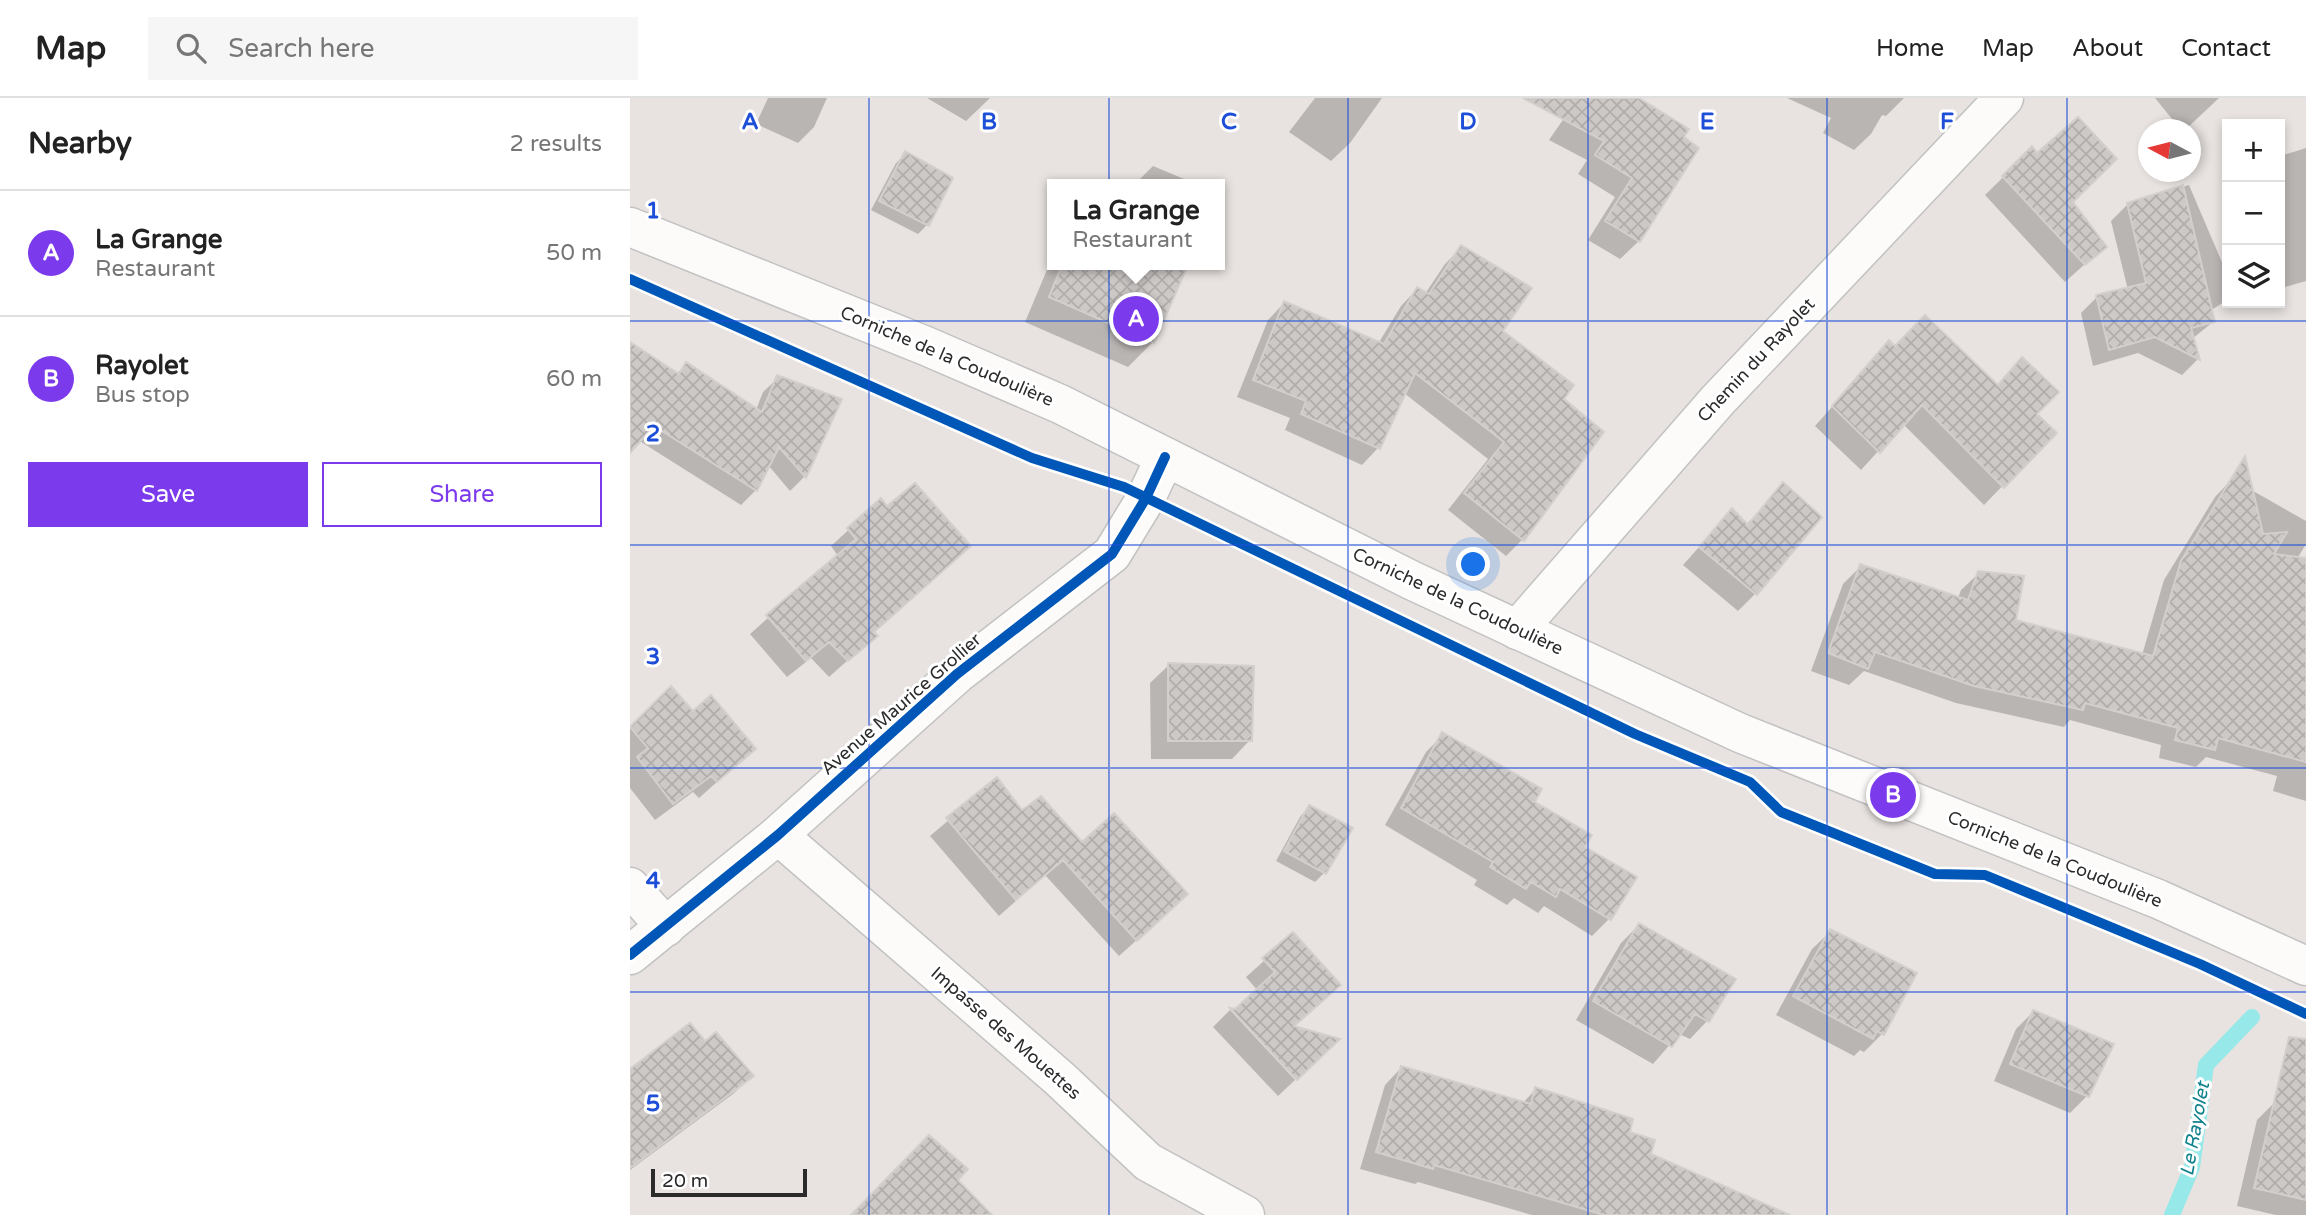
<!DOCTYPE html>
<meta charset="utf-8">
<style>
:root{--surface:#fff;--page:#f6f6f6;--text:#222;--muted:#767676;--line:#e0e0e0;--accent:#7c3aed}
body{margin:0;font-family:"Varela Round",sans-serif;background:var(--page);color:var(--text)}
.controls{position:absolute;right:21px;top:21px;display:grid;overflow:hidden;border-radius:0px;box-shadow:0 4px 10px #0003}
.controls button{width:63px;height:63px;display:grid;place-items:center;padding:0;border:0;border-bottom:2px solid var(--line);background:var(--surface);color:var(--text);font:35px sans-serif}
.compass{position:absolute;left:1508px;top:21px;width:63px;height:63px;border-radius:50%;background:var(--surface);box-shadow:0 4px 10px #0003;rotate:277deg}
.scale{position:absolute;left:21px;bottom:18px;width:156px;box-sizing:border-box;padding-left:7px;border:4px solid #2b2b2b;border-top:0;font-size:19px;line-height:24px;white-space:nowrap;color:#2b2b2b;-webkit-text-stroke:5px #fff;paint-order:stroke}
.you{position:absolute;left:844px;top:467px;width:24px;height:24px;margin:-18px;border:5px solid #fff;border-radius:50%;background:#1a73e8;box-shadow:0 0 0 10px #1a73e833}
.badge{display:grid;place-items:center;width:46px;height:46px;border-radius:50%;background:var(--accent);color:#fff;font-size:23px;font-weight:700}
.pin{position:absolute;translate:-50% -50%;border:4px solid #fff;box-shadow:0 2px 7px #0006}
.popup{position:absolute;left:417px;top:81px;width:178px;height:91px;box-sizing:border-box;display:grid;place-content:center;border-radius:0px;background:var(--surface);filter:drop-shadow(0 2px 5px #0005);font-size:23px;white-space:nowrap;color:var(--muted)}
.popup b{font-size:26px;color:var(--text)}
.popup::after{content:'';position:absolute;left:50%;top:100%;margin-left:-14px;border:14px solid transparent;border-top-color:var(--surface)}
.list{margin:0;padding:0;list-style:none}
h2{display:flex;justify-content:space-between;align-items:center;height:91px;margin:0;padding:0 28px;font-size:30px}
h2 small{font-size:23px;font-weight:400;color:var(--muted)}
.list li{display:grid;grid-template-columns:46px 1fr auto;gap:21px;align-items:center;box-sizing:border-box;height:126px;padding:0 28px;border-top:2px solid var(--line)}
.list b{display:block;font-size:26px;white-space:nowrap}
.list p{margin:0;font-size:23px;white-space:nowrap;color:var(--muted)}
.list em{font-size:23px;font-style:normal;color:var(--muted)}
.actions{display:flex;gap:14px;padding:21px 28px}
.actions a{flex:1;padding:16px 0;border:2px solid var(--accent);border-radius:0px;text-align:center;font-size:24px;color:var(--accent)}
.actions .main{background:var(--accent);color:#fff}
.icon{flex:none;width:38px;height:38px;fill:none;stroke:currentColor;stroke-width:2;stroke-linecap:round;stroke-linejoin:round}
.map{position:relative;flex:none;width:1676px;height:1117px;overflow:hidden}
header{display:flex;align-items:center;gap:42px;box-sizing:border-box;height:98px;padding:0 35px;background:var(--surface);border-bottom:2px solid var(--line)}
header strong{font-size:33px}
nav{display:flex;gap:38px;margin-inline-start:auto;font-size:24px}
.search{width:490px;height:63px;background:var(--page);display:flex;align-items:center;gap:18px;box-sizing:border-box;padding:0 24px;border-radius:0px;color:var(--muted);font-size:26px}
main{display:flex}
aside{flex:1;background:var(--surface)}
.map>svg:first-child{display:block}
</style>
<header>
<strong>Map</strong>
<div class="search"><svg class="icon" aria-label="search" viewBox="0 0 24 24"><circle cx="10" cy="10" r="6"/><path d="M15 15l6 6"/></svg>Search here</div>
<nav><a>Home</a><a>Map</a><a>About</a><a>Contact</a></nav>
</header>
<main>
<aside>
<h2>Nearby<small>2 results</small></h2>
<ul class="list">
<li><span class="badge">A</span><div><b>La Grange</b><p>Restaurant</p></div><em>50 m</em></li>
<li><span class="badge">B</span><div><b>Rayolet</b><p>Bus stop</p></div><em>60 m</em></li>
</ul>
<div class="actions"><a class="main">Save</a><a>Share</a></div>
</aside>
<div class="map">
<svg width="1676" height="1117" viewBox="0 0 1676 1117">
<defs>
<pattern id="building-cross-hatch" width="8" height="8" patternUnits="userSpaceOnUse" patternTransform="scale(1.75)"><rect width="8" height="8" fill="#cdc9c7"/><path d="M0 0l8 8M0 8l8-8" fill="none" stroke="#b0adab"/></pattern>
</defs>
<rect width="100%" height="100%" fill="#e8e3e0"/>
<path fill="#0003" d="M138,0H197L184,29L168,45L126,26Z
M297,0H360L336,23Z
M685,0H752L720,45L701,63L659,34Z
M948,0H1006L1009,143L990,161L958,142L985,99L948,76L957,62L919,42Z
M1157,0H1274L1256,18L1252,17L1241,36L1224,52L1193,35L1201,20Z
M1525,0H1589L1555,32H1551Z
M1676,50V183L1652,190L1650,58Z
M1402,51L1474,149L1435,184L1355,97Z
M275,56L297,127L288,136L241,112L266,65Z
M523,68L566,86H505Z
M1559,87L1597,176V202L1580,213L1583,224L1562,241L1568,261L1552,277L1508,255L1463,268L1451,215L1467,199L1498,192L1481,123L1497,107Z
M832,149L871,234L932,301L893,441L876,458L818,412L858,361L774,295L748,350L732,367L655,332L660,320L607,299L638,222L654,205L748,246L771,208L787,191L795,196L815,166Z
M422,160V167H556L523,244L498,269L395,224Z
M1259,245L1265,250L1367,288L1392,261L1405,316L1424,335L1354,407L1273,326L1231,372L1185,328Z
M0,246L46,276L56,267L126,312L133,294L148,280L210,302L174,379L160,393L138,367L126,392L111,407L8,342L0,347Z
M1602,381L1676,423V446L1588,592L1676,616V703L1643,693L1647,678L1576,659L1566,669L1529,660L1531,647L1440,622L1434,629L1326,605L1234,573L1219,587L1181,573L1213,486L1231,468L1328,500L1331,492L1349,475L1384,523L1512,557L1534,482L1585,399Z
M1153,387L1126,495L1108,513L1053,467L1102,412L1116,427Z
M251,402L243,535L245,538L199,579L181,560L157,579L120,536L208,458L201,448Z
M539,567L620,642L602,661H521L520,585Z
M41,591L63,615L124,651L69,700L63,694L25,722L0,690V628Z
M813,637L902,704L952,749L1004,780L979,821L962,838L914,808L908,815L884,800L877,807L844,787L847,782L755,727L796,654Z
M366,682L392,715L539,813L489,858L415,777L369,818L300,738Z
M679,709L694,775L685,784L646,763L670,719Z
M1009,827L1078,922L1060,941L1049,936L1023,966L946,922L991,845Z
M1201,833L1285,876L1252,936L1234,954L1230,952L1224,958L1146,917L1182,851Z
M663,837L662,929L690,958L628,893L616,879Z
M600,912L665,982L648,998L583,929Z
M1403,914L1457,998L1440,1015L1364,983L1386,931Z
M75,945L122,978L103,996L0,1072V973Z
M771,970L892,1006L906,991L998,1035L1019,1057L1093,1117H902L788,1084L785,1086L730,1071L755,987Z
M1645,1004L1676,1011V1117H1646L1607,1108L1627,1022Z"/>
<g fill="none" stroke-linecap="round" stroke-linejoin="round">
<path stroke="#96e9e8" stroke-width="16" d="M1542,1117L1562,1069L1576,967L1622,919"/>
</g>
<path fill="url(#building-cross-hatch)" stroke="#d3cfcd" stroke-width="2" d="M893,0H1009L1059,31L1054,39L1069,50L1010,144L975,123L1002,80L965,57L974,43Z
M1448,19L1487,61L1443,104L1477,149L1455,167L1372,78L1402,48L1407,55Z
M275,53L323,80L299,128L249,103Z
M1553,87L1585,224L1561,230L1570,262L1525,239L1479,252L1466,197L1516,185L1497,105Z
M831,147L902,190L873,233L944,287L934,301L974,334L894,443L834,395L874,344L785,275L750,351L671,316L676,303L623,282L654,203L754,246L787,189L799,196Z
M432,167H558L524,245L419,199Z
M1295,217L1368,287L1392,259L1429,294L1407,316L1427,335L1374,390L1292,307L1250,355L1202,308L1259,242L1265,248Z
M0,244L49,276L56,264L132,314L147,277L212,301L176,380L149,349L127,393L24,328L0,355Z
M1615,358L1633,436L1657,434L1644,456L1676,460V664L1588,640L1585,652L1545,642L1548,630L1455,605L1453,612L1344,588L1245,554L1238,571L1198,555L1230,466L1338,502L1348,473L1394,478L1386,522L1523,558L1551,463Z
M1153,384L1192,419L1127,497L1069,449L1102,410L1118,427Z
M285,385L341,448L244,534L248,538L218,563L199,544L176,563L136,517L226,441L217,430L251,400L257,408Z
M538,565L624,568L622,643H538Z
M41,588L63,613L81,597L126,651L87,684L81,678L43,706L7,659L18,650L0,629Z
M812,634L912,691L905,704L962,737L955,749L1007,779L981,822L930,791L926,799L901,784L896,791L860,769L863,764L771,710Z
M367,679L392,712L411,698L452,744L484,715L558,796L507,843L433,762L386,802L316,720Z
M679,707L723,730L696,776L654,753Z
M1009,825L1106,881L1079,924L1065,916L1042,949L963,903Z
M1200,831L1287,875L1254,937L1247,933L1243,941L1163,898Z
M663,834L711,887L664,928L710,941L667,982L600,910L605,911L645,874L632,860Z
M1403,912L1484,946L1459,999L1380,966Z
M60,925L75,943L86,934L124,978L0,1070V971Z
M1659,939L1676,941V1102L1624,1090Z
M771,968L901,1006L905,989L1003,1021L1000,1034L1025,1042L1021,1056L1160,1117H974L804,1067L803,1071L746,1054Z
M299,1037L338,1071L328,1082L362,1117H221Z"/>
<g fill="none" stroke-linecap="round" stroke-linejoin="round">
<defs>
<path id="street" d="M887,532L1088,302L1374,0
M148,737L430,981L518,1064L615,1117
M0,789L36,829
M0,857L148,737L327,576L482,456L516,400L535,359"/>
<path id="secondary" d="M0,129L296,248L430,306L781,482L1110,635L1528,801L1676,868"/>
</defs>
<use href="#street" stroke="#c2c2c2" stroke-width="41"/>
<use href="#secondary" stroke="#c2c2c2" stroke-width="41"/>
<use href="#street" stroke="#fcfbfa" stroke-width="38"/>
<use href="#secondary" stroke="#fcfbfa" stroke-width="38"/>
<defs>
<path id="cycleway" d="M0,181L402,360L494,389L1005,636L1120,684L1151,714L1305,776L1355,777L1570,866L1676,916
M0,857L148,737L327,576L482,456L516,400L535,359"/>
</defs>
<use href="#cycleway" stroke="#fff" stroke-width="15"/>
<use href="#cycleway" stroke="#0057b8" stroke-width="10"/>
</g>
<path fill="none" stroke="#1d4ed8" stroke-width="2" stroke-opacity="0.55" d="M239,0V1117M479,0V1117M718,0V1117M958,0V1117M1197,0V1117M1437,0V1117M0,223H1676M0,447H1676M0,670H1676M0,894H1676"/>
<g text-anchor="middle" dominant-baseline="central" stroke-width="6" stroke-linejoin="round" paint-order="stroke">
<g font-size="18" fill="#2b2b2b" stroke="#fff">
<text transform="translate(317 258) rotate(23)">Corniche de la Coudoulière</text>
<text transform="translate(1126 262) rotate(-47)">Chemin du Rayolet</text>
<text transform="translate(828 503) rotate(25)">Corniche de la Coudoulière</text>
<text transform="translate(271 606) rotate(-41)">Avenue Maurice Grollier</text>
<text transform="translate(1425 761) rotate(22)">Corniche de la Coudoulière</text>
<text transform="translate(376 935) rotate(41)">Impasse des Mouettes</text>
</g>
<g font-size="19" font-style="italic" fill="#10828c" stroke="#fff">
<text transform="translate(1565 1031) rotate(-80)">Le Rayolet</text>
</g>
</g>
<g font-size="23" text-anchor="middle" font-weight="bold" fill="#1d4ed8" stroke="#fff" stroke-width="6" stroke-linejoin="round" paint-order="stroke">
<text x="120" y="31">A</text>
<text x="359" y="31">B</text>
<text x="599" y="31">C</text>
<text x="838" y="31">D</text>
<text x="1077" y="31">E</text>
<text x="1317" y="31">F</text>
<text x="23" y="120">1</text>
<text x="23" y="343">2</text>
<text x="23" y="566">3</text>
<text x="23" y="790">4</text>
<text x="23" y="1013">5</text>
</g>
</svg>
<div class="controls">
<button>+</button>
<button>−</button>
<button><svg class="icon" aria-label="layers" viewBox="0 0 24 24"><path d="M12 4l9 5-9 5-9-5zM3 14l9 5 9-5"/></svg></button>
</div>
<svg class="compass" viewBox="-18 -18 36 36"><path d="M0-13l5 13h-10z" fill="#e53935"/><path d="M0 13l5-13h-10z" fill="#767676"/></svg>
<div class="scale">20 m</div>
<div class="you"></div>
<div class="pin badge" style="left:506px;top:221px">A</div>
<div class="popup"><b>La Grange</b>Restaurant</div>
<div class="pin badge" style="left:1263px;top:697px">B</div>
</div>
</main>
